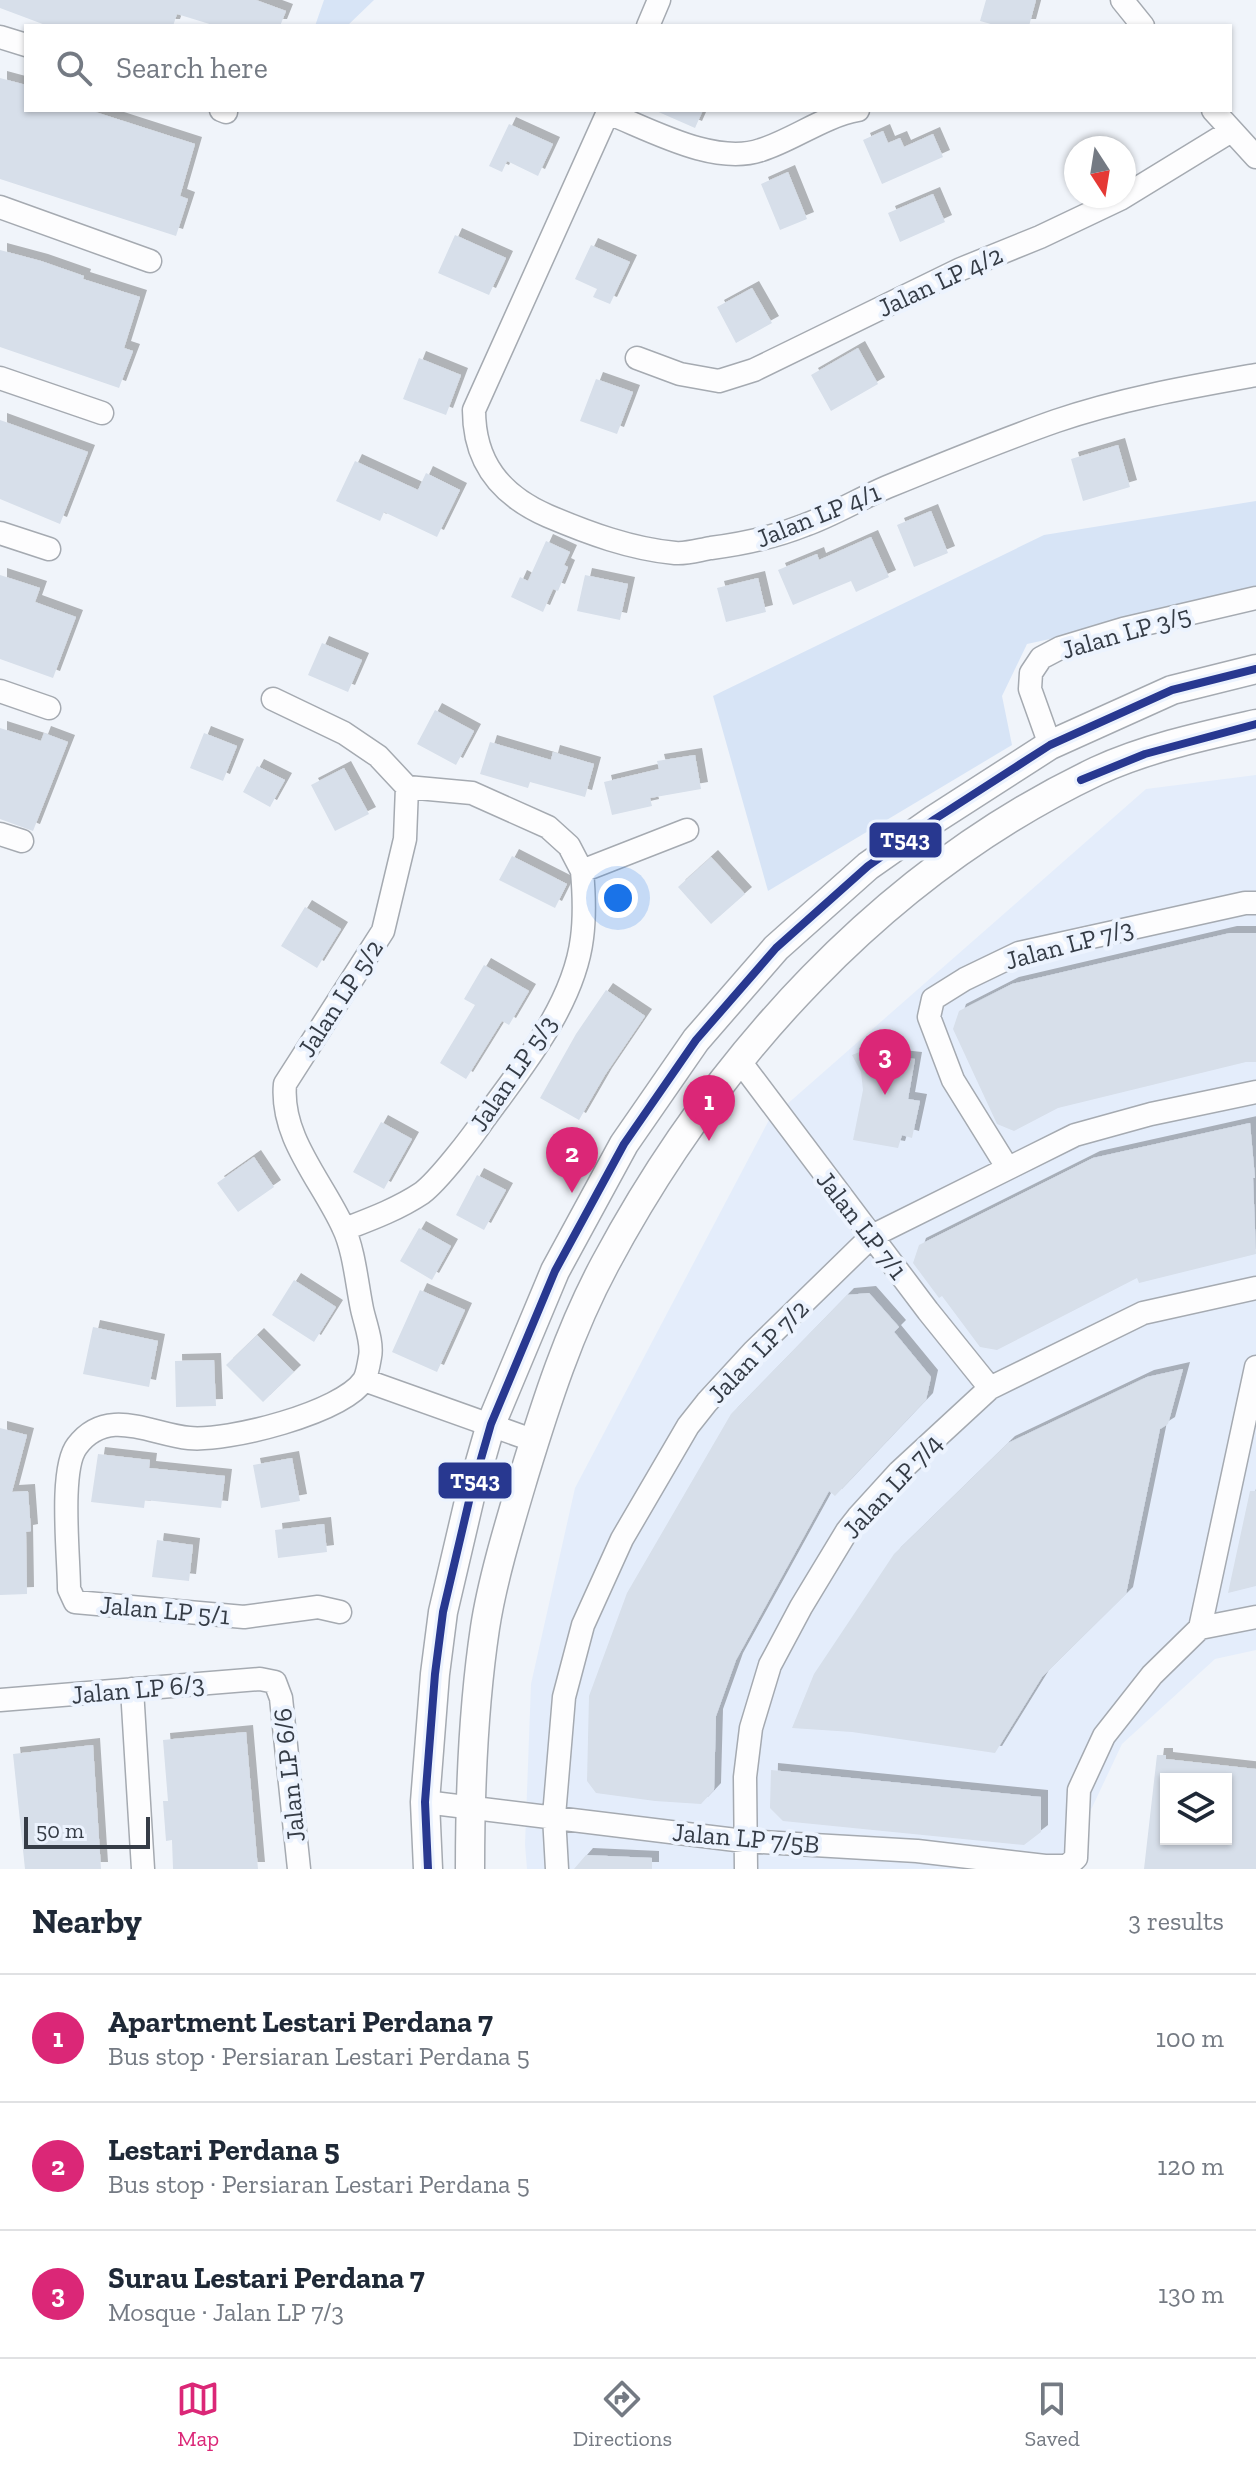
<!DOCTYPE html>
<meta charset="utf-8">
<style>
:root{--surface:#fff;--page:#f2f2f3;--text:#1f2937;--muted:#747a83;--line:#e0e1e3;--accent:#db2777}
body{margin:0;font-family:"Zilla Slab",serif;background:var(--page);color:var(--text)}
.controls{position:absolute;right:24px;bottom:24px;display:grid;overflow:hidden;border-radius:0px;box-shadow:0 2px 6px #0004}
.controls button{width:72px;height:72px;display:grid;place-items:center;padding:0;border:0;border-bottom:2px solid var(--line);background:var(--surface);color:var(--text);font:40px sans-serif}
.compass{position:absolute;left:1064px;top:136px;width:72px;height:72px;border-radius:50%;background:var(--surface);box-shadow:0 2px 6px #0004;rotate:168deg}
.scale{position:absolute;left:24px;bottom:20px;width:126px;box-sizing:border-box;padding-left:8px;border:4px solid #353c46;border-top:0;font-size:22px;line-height:28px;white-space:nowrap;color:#353c46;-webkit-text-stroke:6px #ecf3fe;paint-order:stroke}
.you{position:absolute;left:618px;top:898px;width:28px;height:28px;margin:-20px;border:6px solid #fff;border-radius:50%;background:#1a73e8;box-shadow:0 0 0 12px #1a73e833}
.badge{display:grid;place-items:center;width:52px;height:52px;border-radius:50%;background:var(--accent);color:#fff;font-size:26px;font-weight:700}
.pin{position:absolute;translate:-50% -66px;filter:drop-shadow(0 2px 4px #0008)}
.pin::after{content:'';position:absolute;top:42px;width:28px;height:24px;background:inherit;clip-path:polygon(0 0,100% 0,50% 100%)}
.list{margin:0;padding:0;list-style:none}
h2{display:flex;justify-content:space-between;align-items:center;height:104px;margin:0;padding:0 32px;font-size:34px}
h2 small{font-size:26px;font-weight:400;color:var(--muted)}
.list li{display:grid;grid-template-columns:52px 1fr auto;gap:24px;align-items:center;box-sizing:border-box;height:128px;padding:0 32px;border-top:2px solid var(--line)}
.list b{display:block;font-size:30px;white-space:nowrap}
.list p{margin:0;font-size:26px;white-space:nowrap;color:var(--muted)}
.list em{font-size:26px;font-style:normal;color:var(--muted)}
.icon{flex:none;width:44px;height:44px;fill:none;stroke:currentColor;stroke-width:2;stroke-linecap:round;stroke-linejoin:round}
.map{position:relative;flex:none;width:1256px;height:1869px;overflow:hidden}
.search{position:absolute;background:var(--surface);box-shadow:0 2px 6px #0004;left:24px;right:24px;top:24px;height:88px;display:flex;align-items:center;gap:20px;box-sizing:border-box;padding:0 28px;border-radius:0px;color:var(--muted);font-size:30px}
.sheet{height:488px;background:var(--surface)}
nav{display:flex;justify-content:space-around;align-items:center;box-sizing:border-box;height:112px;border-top:2px solid var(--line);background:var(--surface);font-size:22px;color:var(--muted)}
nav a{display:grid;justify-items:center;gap:4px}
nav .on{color:var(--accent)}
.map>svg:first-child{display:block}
</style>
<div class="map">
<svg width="1256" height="1869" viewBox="0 0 1256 1869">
<defs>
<filter id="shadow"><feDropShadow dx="7" dy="-7" stdDeviation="0" flood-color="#0004"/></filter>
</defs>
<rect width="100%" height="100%" fill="#f0f4fa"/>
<path fill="#e4edfb" d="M1256,775V1650L1215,1659L1122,1744L1063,1869H527L525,1845L531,1684L575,1488L769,1120L1146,789Z"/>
<path fill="#d7e4f6" d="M324,0H374L347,26H315Z
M1256,501V594L1027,644L1002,696L1012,745L768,891L713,696L1044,535Z"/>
<path fill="#d7dfea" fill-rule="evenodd" filter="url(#shadow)" d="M0,0H256L286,11L280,26H216L177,14L173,26H48L0,8Z
M986,0H1036L1029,26H998L980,21Z
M0,78L26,85V110H89L195,144L180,196L188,199L176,236L0,179Z
M654,110H703L695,128Z
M509,124L553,144L538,176L507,161L502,172L489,166Z
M883,131L888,143L900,138L904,147L933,134L943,157L882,184L863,140Z
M788,172L807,219L780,230L761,184Z
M933,194L945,222L900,242L888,213Z
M455,235L506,258L489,295L438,273Z
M591,245L630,262L610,304L593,297L597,289L575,279Z
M0,250L41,261L84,276L83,279L140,297L124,348L133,351L119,388L0,347Z
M752,288L772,323L736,343L717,307Z
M858,348L878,384L831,411L811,375Z
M419,358L461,375L446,415L403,399Z
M596,379L633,392L617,434L580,421Z
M0,420L88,452L60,524L0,499Z
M1118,445L1130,487L1083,501L1071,459Z
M355,461L418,490L426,473L460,490L437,537L384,512L380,521L336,501Z
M931,511L948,553L914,567L897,525Z
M871,537L889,577L856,592L851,581L793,605L778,570L817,554L819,560Z
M546,541L570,552L564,565L568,567L558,591L553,589L543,612L511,597L520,577L528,581Z
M0,575L40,588L35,602L76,617L53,678L0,659Z
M585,575L628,584L620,620L577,611Z
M758,578L766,612L726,622L717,588Z
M322,643L362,660L348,692L308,675Z
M435,710L474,731L456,765L417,744Z
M0,728L41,741L44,733L68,742L33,831L0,819Z
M204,733L237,746L223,781L190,768Z
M490,742L551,760L553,752L594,764L585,797L530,782L528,788L480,774Z
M695,755L701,789L650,798L652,806L612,815L604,782L659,769L657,761Z
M257,766L285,780L270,807L243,792Z
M344,768L369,814L335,831L311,785Z
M512,856L567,884L555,908L499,880Z
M711,857L745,894L711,924L678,887Z
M305,907L341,929L317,968L281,946Z
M1230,933H1256V1062H1246L1058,1108L1014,1131L997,1124L953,1029L959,1011L1012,984Z
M484,965L529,991L509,1025L502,1021L466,1079L440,1063L475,1005L464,999Z
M606,990L645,1016L605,1075L579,1120L540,1098L576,1034Z
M890,1040L896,1057L915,1059L908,1099L920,1101L912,1138L902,1135L898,1148L853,1140L863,1090L861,1072L852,1055Z
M381,1122L412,1139L384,1189L353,1172Z
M1250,1123L1255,1178H1253L1256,1254L1139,1283L1137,1278L997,1350L980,1347L942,1296L939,1298L913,1263L919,1245L1093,1158Z
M254,1157L274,1187L238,1212L217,1183Z
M477,1175L506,1190L484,1230L456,1215Z
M419,1228L451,1246L432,1280L400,1261Z
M294,1280L336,1307L314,1342L272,1315Z
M420,1290L465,1310L437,1372L392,1352Z
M869,1293L899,1327L894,1332L931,1377L926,1400L835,1496L829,1491L736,1660L716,1716L714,1790L701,1804L655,1801L596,1793L587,1781L589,1696L627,1593L731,1414L847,1295Z
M93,1327L158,1341L149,1387L83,1374Z
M257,1335L294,1372L263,1402L226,1365Z
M214,1360L216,1406L176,1407L175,1361Z
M1183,1369L1168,1424L1160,1429L1126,1594L1042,1677L995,1753L852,1732L792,1728L814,1674L894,1554L1008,1443L1147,1377Z
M0,1428L27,1435L12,1492L28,1491L31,1531L26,1532L27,1594L0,1595Z
M98,1454L150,1460L149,1468L225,1476L221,1508L145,1500L144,1508L91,1502Z
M292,1458L300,1501L261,1508L253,1465Z
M1250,1491H1256V1586L1228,1593Z
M324,1524L327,1552L278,1558L275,1530Z
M157,1540L193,1545L189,1581L152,1577Z
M246,1732L258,1869H173L172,1840L166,1841L163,1801H168L163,1740Z
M93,1745L101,1869H25L13,1754Z
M1157,1755H1166V1759L1256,1769V1869H1144ZM1166,1779H1226V1839H1166Z
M771,1770L1041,1797V1832L1024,1845L783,1821L770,1808Z
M586,1855L652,1858V1869H574Z"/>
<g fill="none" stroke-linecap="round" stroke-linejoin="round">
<defs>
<path id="minor" d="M1122,0L1143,26
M648,26L659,0
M0,37L26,45
M221,110L226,112
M609,110L474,410C474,462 500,495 548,516C588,533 631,549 675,553C687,554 699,550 711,548C743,544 775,537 805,525C833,515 859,499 887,487C943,464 999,441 1056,421C1120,399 1189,387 1256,375
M1213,110L1256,157
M608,113C651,130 715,166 761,150C793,140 824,116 858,110
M0,207L150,261
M637,358L680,374L719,381L754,370L961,269L1040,237L1120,199L1231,131
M0,378L102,413
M0,533L49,549
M0,691L49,708
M273,699L344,733L378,756L407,787L472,793L548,827L569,846L582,871
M1050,745L1030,689L1031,673L1041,658L1060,648L1123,629L1256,598
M0,834L22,841
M739,1060L928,1311L990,1388
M1007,1167L953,1080L929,1017L933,999L965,979L1019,953L1245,903H1256
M345,1229C371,1219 398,1209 422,1193C439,1180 472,1137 485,1118C523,1066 574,1004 582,938C585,915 584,893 582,871L687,830
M364,1380L535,1441
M340,1612L318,1607L244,1617L75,1602L69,1589C69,1557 59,1469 77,1446C107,1406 150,1434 189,1438C227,1442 342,1413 364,1380C367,1375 369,1363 370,1357C373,1343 365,1323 362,1309C357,1285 354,1249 343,1227C322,1181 280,1137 285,1084L383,931L405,839L407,787
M1200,1628L1256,1367
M132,1689L143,1869
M0,1700L260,1679L275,1682L281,1698L299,1869
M425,1802L744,1841L917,1851L1045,1866H1067L1076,1858L1079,1790L1104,1736L1152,1675L1200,1628L1256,1617
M557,1869L554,1816L564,1697L583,1625L622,1539L688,1426L707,1402L753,1352L872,1236L1075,1135L1151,1114L1256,1092
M746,1869L745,1777L751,1728L770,1665L801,1607L847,1531L858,1517L899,1472L990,1388L1143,1313L1256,1288"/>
<path id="major" d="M428,1869L425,1802L435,1674L443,1612L470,1497L491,1424L555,1271L624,1144L696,1040L776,948L868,866L935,819L1050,745L1172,690L1256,669
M470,1869C470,1789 473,1708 485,1628C492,1581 510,1522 524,1475C546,1403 569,1331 605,1264C715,1058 884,872 1097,771C1147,748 1203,736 1256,724"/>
</defs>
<use href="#minor" stroke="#a5aab1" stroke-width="25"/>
<use href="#major" stroke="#a5aab1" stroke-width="31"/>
<use href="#minor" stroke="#fdfdfe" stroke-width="22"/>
<use href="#major" stroke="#fdfdfe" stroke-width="28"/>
<defs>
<path id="bus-1" d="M1081,780L1145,754L1256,724
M428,1869L425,1802L435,1674L443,1612L470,1497L491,1424L555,1271L624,1144L696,1040L776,948L868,866L935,819L1050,745L1172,690L1256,669"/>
</defs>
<use href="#bus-1" stroke="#ecf3fe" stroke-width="14"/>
<use href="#bus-1" stroke="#283890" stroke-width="8"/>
</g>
<g text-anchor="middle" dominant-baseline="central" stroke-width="8" stroke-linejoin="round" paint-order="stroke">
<g font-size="26" fill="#353c46" stroke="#ecf3fe">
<text transform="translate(940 281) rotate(-25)">Jalan LP 4/2</text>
<text transform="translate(818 515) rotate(-22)">Jalan LP 4/1</text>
<text transform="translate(1126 632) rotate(-16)">Jalan LP 3/5</text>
<text transform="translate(1069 944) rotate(-15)">Jalan LP 7/3</text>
<text transform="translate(340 998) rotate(-57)">Jalan LP 5/2</text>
<text transform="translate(513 1073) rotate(-56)">Jalan LP 5/3</text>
<text transform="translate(862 1225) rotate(52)">Jalan LP 7/1</text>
<text transform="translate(758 1351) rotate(-46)">Jalan LP 7/2</text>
<text transform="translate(892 1486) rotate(-47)">Jalan LP 7/4</text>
<text transform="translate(165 1610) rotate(5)">Jalan LP 5/1</text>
<text transform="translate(138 1689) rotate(-5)">Jalan LP 6/3</text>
<text transform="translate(289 1775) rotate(-96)">Jalan LP 6/6</text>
<text transform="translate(746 1838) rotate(5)">Jalan LP 7/5B</text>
</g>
</g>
<g stroke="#ecf3fe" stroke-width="3">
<rect x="868" y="821" width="75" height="38" rx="8" fill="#283890"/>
<rect x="437" y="1461" width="76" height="39" rx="8" fill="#283890"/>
</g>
<g font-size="22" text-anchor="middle" font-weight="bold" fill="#fff">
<text x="905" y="847">T543</text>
<text x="475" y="1488">T543</text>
</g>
</svg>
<div class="controls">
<button><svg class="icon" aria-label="layers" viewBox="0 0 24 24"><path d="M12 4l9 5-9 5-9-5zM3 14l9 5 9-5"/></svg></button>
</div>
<svg class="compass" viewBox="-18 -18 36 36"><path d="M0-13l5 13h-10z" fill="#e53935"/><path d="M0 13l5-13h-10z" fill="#747a83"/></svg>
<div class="scale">50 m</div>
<div class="you"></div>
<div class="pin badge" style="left:709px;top:1141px">1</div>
<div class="pin badge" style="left:572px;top:1193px">2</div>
<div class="pin badge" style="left:885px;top:1095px">3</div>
<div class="search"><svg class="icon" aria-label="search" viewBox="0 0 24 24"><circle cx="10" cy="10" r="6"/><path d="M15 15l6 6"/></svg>Search here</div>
</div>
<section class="sheet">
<h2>Nearby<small>3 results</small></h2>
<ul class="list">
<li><span class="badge">1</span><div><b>Apartment Lestari Perdana 7</b><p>Bus stop · Persiaran Lestari Perdana 5</p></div><em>100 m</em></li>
<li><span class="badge">2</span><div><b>Lestari Perdana 5</b><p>Bus stop · Persiaran Lestari Perdana 5</p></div><em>120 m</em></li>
<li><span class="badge">3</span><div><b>Surau Lestari Perdana 7</b><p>Mosque · Jalan LP 7/3</p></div><em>130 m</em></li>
</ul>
</section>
<nav>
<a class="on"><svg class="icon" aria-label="map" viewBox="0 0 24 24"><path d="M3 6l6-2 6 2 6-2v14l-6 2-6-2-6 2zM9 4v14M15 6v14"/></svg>Map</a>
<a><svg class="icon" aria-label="directions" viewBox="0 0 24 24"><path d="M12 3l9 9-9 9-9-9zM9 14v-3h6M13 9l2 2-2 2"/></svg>Directions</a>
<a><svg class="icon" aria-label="saved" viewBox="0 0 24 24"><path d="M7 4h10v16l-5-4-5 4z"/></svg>Saved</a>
</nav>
